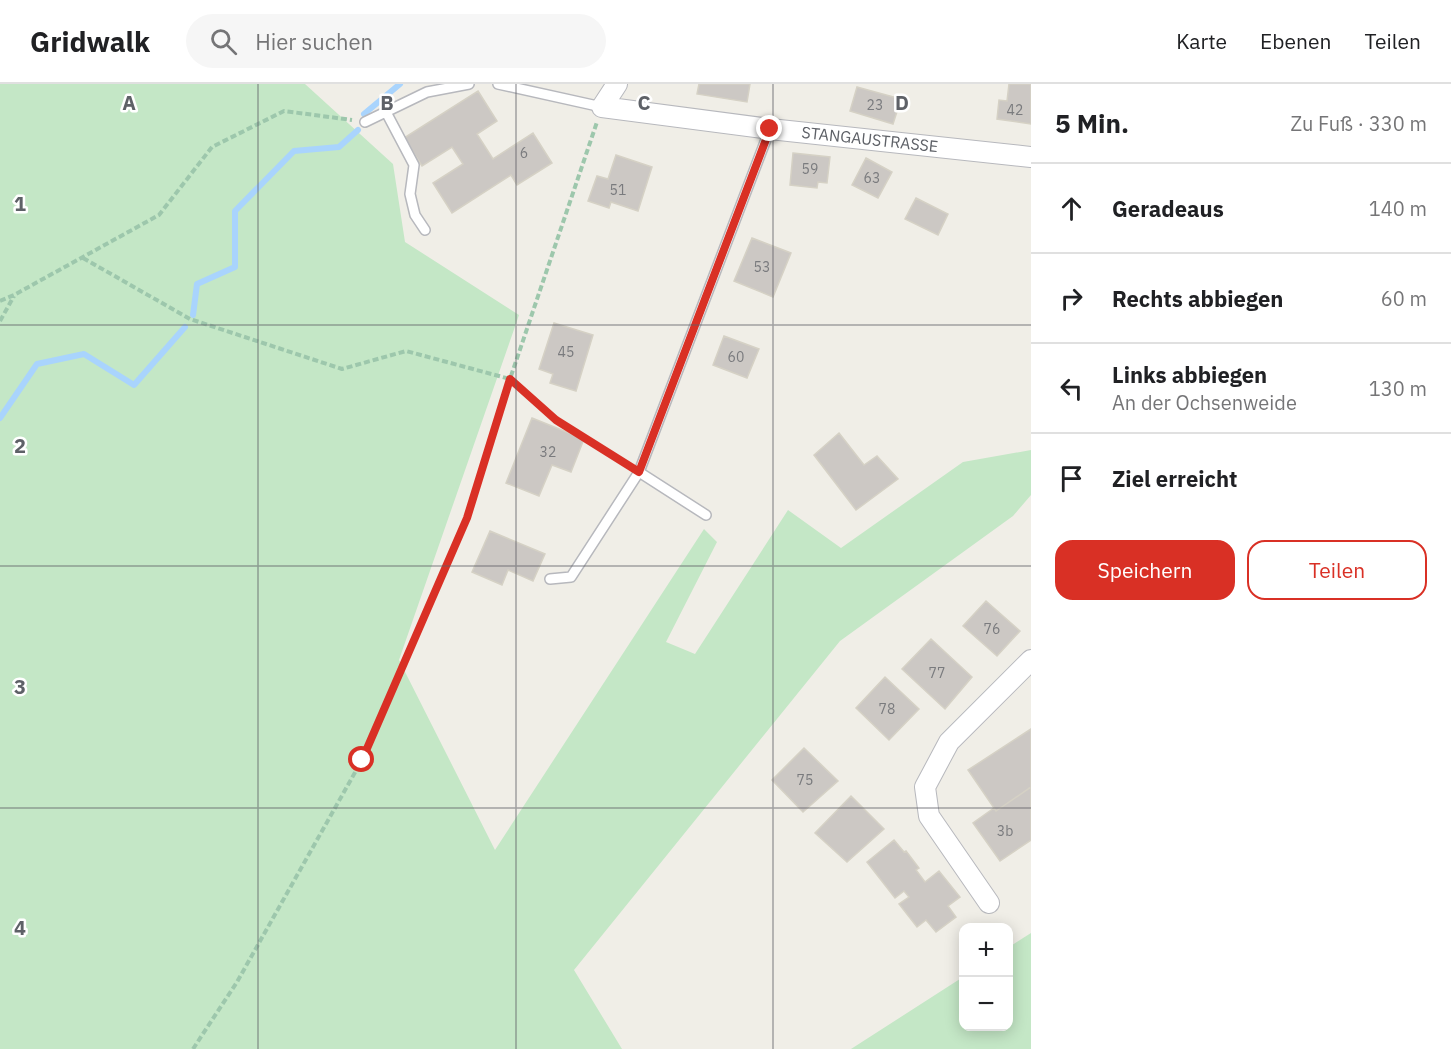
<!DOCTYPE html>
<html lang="de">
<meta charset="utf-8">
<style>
:root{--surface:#fff;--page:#f6f6f6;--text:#202124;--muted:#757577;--line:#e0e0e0;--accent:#d93025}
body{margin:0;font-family:"IBM Plex Sans",sans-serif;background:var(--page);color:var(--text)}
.controls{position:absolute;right:18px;bottom:18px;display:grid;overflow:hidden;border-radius:12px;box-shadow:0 3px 15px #0003}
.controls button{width:54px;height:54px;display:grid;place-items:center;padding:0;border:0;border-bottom:2px solid var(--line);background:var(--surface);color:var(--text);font:30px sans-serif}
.stop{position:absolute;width:18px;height:18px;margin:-14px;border:4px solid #d93025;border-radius:50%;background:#fff}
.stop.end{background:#d93025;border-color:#fff;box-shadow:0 2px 6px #0008}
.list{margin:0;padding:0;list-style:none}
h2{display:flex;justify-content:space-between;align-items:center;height:78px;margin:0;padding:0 24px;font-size:26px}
h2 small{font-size:20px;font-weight:400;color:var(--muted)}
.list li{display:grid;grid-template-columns:39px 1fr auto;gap:18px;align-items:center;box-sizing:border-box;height:90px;padding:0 24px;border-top:2px solid var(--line)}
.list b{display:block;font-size:22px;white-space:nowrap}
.list p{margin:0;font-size:20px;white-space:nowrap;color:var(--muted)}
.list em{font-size:20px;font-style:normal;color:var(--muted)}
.actions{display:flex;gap:12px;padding:18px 24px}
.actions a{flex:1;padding:14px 0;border:2px solid var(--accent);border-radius:18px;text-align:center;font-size:21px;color:var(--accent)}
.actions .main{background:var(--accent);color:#fff}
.icon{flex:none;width:33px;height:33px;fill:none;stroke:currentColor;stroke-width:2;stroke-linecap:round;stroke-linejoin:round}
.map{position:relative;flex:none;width:1031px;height:965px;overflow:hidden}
header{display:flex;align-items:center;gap:36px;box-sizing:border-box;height:84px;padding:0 30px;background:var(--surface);border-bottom:2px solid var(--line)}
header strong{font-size:28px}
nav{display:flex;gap:33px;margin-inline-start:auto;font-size:21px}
.search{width:420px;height:54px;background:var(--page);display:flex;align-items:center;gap:15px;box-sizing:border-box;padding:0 21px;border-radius:33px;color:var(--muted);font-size:22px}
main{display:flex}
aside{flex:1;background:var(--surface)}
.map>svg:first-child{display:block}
</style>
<header>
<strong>Gridwalk</strong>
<div class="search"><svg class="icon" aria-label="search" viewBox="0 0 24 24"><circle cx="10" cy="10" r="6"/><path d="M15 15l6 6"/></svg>Hier suchen</div>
<nav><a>Karte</a><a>Ebenen</a><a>Teilen</a></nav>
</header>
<main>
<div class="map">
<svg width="1031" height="965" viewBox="0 0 1031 965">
<rect width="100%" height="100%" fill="#f0eee7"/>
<path fill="#c4e7c6" d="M0,0H305L393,80L405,158L519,231L399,576L495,766L704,445L717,458L666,558L695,570L788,426L841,464L963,378L1031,366V411L1013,432L840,557L574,886L622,965H0Z
M1031,849V965H851L963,893L964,942H1008L1009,863Z"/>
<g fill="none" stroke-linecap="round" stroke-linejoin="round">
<path stroke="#a9d4fd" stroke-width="6" d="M364,30L400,0
M193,231L197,200L235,183V127L294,67L339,63L358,46
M0,334L37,280L84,270L134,301L185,243"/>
</g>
<path fill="#ccc8c4" stroke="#d5d1c5" stroke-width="1.5" d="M699,0H750L747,18L697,10Z
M1009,0H1031V40L997,35L999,16L1007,17Z
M857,3L901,15L893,40L850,27Z
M478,7L497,37L477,50L493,75L533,49L552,79L517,101L511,91L452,129L433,99L463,80L452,63L422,82L404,54Z
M793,69L830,73L827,99L818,98L817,104L790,101Z
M616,71L652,83L638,127L611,118L609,124L588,117L597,92L608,95Z
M866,74L892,88L878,114L852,101Z
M916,114L948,130L938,151L905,135Z
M752,154L791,169L773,213L734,197Z
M554,239L593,251L576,307L550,299L553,290L539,285Z
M724,252L759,265L747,294L713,281Z
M532,334L584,355L571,388L552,381L539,412L506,399Z
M839,349L864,381L877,372L898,395L856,426L814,371Z
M490,447L545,470L533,497L508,486L502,501L472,488Z
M986,517L1020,547L997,572L963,542Z
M931,555L972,593L945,625L902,585Z
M885,593L919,625L889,656L856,624Z
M1031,645V703L996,727L968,686Z
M804,664L838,697L803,728L772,696Z
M1031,703V756L1000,777L973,739L994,724L996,727Z
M851,712L884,745L847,778L815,749Z
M894,756L904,768L906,767L919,784L916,786L925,798L939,787L960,813L948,822L956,833L936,848L926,836L917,843L899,820L909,813L904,807L895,814L867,778Z"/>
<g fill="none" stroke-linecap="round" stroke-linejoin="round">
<defs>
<path id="service" d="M498,0L602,23
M386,28L414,81L410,110L415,131L425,146
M365,38L427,8L469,0
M639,388L706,431
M550,495L571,493L639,388L770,45"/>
<path id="minor" d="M617,0L602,23L770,45L1031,73
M989,819L929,732L925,703L949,658L1031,576"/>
</defs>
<use href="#service" stroke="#b7b8bd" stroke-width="12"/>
<use href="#minor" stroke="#b7b8bd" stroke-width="22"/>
<path stroke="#9dc7ac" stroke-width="4" stroke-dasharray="6 3" stroke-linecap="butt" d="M83,174L190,235L342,285L406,267L510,295L557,337L629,381
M0,217L14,211L159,131L212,63L284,27L352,36
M0,237L14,212
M193,965L237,898L362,676L419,545L467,434L510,295L597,38"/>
<use href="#service" stroke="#fff" stroke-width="9"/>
<use href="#minor" stroke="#fff" stroke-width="20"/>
</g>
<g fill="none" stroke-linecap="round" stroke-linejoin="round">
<path stroke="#d93025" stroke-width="8" d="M362,676L467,434L510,295L556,336L639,388L770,45"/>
</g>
<path fill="none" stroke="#5e6167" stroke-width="1.5" stroke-opacity="0.55" d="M258,0V965M516,0V965M773,0V965M0,241H1031M0,482H1031M0,724H1031"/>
<g text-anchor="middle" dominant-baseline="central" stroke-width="5" stroke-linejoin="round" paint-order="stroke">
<g font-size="14" fill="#7a7b7e">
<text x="875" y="21">23</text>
<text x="1015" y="26">42</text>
<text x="524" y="69">6</text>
<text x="810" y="85">59</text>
<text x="872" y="94">63</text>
<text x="618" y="106">51</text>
<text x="762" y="183">53</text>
<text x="566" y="268">45</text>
<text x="736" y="273">60</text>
<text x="548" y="368">32</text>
<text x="992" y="545">76</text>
<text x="937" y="589">77</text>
<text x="887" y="625">78</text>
<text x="805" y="696">75</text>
<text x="1005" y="747">3b</text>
</g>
<g font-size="16" fill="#5e6167" stroke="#fff">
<text transform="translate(870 55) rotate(6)">STANGAUSTRASSE</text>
</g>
</g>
<g font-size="20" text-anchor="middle" font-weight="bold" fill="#5e6167" stroke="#fff" stroke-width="5" stroke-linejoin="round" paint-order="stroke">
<text x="129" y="26">A</text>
<text x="387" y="26">B</text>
<text x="644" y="26">C</text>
<text x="902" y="26">D</text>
<text x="20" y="127">1</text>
<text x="20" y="369">2</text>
<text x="20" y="610">3</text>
<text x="20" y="851">4</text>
</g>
</svg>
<div class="controls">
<button>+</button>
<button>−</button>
</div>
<div class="stop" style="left:362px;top:676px"></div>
<div class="stop end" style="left:770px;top:45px"></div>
</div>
<aside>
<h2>5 Min.<small>Zu Fuß · 330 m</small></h2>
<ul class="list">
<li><svg class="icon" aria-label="ahead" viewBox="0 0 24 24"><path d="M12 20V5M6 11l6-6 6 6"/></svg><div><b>Geradeaus</b></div><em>140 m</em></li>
<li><svg class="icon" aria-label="right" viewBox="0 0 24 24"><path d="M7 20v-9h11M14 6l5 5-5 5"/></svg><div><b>Rechts abbiegen</b></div><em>60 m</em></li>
<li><svg class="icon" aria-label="left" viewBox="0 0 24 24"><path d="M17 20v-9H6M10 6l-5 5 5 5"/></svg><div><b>Links abbiegen</b><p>An der Ochsenweide</p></div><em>130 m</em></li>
<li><svg class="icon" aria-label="arrive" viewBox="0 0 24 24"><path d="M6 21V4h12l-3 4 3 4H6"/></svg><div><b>Ziel erreicht</b></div></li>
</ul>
<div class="actions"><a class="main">Speichern</a><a>Teilen</a></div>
</aside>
</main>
